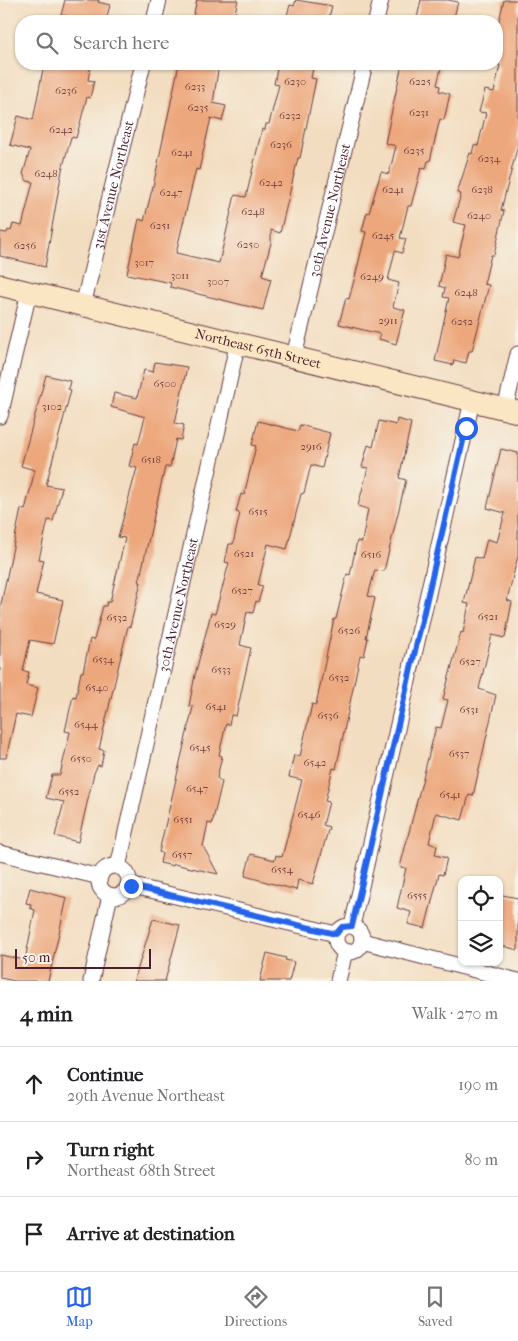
<!DOCTYPE html>
<meta charset="utf-8">
<style>
:root{--surface:#fff;--page:#f2f2f2;--text:#202124;--muted:#757577;--line:#e0e0e0;--accent:#2563eb}
body{margin:0;font-family:"IM FELL French Canon",serif;background:var(--page);color:var(--text)}
.controls{position:absolute;right:15px;bottom:15px;display:grid;overflow:hidden;border-radius:10px;box-shadow:0 1px 4px #0004}
.controls button{width:45px;height:45px;display:grid;place-items:center;padding:0;border:0;border-bottom:1px solid var(--line);background:var(--surface);color:var(--text);font:25px sans-serif}
.scale{position:absolute;left:15px;bottom:12px;width:136px;box-sizing:border-box;padding-left:5px;border:2px solid #4a1f2b;border-top:0;font-size:14px;line-height:18px;white-space:nowrap;color:#4a1f2b;-webkit-text-stroke:4px #f7f3e8;paint-order:stroke}
.stop{position:absolute;width:15px;height:15px;margin:-11px;border:4px solid #2563eb;border-radius:50%;background:#fff}
.stop.end{background:#2563eb;border-color:#fff;box-shadow:0 1px 5px #0008}
.list{margin:0;padding:0;list-style:none}
h2{display:flex;justify-content:space-between;align-items:center;height:65px;margin:0;padding:0 20px;font-size:21px}
h2 small{font-size:16px;font-weight:400;color:var(--muted)}
.list li{display:grid;grid-template-columns:32px 1fr auto;gap:15px;align-items:center;box-sizing:border-box;height:75px;padding:0 20px;border-top:1px solid var(--line)}
.list b{display:block;font-size:19px;white-space:nowrap}
.list p{margin:0;font-size:16px;white-space:nowrap;color:var(--muted)}
.list em{font-size:16px;font-style:normal;color:var(--muted)}
.icon{flex:none;width:28px;height:28px;fill:none;stroke:currentColor;stroke-width:2;stroke-linecap:round;stroke-linejoin:round}
.map{position:relative;flex:none;width:518px;height:981px;overflow:hidden}
.search{position:absolute;background:var(--surface);box-shadow:0 1px 4px #0004;left:15px;right:15px;top:15px;height:55px;display:flex;align-items:center;gap:12px;box-sizing:border-box;padding:0 18px;border-radius:20px;color:var(--muted);font-size:19px}
.sheet{height:290px;background:var(--surface)}
nav{display:flex;justify-content:space-around;align-items:center;box-sizing:border-box;height:70px;border-top:1px solid var(--line);background:var(--surface);font-size:14px;color:var(--muted)}
nav a{display:grid;justify-items:center;gap:2px}
nav .on{color:var(--accent)}
.map>svg:first-child{display:block}
</style>
<div class="map">
<svg width="518" height="981" viewBox="0 0 518 981">
<rect width="100%" height="100%" fill="#f7f3e8"/>
<filter id="ink" filterUnits="userSpaceOnUse"><feTurbulence type="fractalNoise" baseFrequency=".02" numOctaves="2"/><feDisplacementMap in="SourceGraphic" scale="10" xChannelSelector="R" yChannelSelector="G"/><feConvolveMatrix kernelMatrix="1 2 1 2 8 2 1 2 1" color-interpolation-filters="sRGB"/></filter>
<filter id="wash" filterUnits="userSpaceOnUse"><feTurbulence type="fractalNoise" baseFrequency=".0096" numOctaves="4" result="noise"/><feDisplacementMap in="SourceGraphic" scale="20" xChannelSelector="R" yChannelSelector="G"/><feGaussianBlur stdDeviation="1.12" result="paint"/><feColorMatrix in="noise" values="0 0 0 0 0 0 0 0 0 0 0 0 0 0 0 0 0 1.4 0 .05"/><feComposite in="paint" operator="in"/></filter>
<g filter="url(#wash)">
<rect width="100%" height="100%" fill="#f3ddc0"/>
<g id="blocks">
<path fill="#eda77d" d="M65,0H99L98,2L110,5L106,21H90L61,15Z
M197,0H238L233,21H192Z
M296,0L332,6L328,21H297L286,19L290,5L294,6Z
M421,0H448L458,2L453,21H431L417,18Z
M504,0H518V145L501,210L504,211L494,255H491L484,284L489,285L472,351H469L466,363L454,360L453,365L435,361L449,298L443,297L445,288L439,286L446,254L458,257L466,225L453,222L461,194L457,193L470,153L472,154L474,145L478,146L486,113L479,112L485,90L494,92L500,65L494,64H497V29Z
M44,64H91L88,80L94,81L90,98L87,97L76,138L71,137L62,170L45,267L0,256V232L7,233L8,230L11,231L13,224L22,226L33,182L27,181L23,174L30,150L10,145L18,116L33,120Z
M179,64H219L213,103L226,106L222,121L211,118L199,170L196,169L176,253L219,263L235,195L246,197L262,129L265,130L266,124H269L279,85L274,84L278,64H314L311,78L316,79L300,158H298L280,233L271,230V243L262,276L271,279L263,310L170,287L171,283L127,274L139,219L144,221L154,182Z
M402,64H442L437,85L440,86L439,91L450,94L444,120L440,119L437,131L430,161H428L426,169L421,168L411,206H408L400,238L406,239L402,253L395,251L388,280L399,283L393,307L405,310L396,344L379,339L380,334L339,324L346,298L349,299L356,273L366,232L362,231L367,212L369,213L381,172L389,174L396,146L385,143Z
M155,362L187,367L175,423L184,425L181,440L176,439L170,467H165L139,582H141L130,627L128,626L99,749L104,750L101,766L98,765L94,773L78,842L55,836L64,802L46,798L52,775H60L70,732L65,731L73,696L76,697L81,672H83L90,639L94,640L103,606H106L107,602H110L125,538L118,537L137,468L129,466L135,443L138,444L145,417L111,407L114,393L137,398L144,370L153,372Z
M46,375L70,381L68,389L71,390L46,485L62,488L53,521L48,520L39,559L44,560L36,594L63,600L53,644L30,640L23,671L29,672L26,685L38,688L31,717L16,714L6,758H0V609L21,509L25,510L35,470L21,466Z
M397,419L411,423L399,478L406,480L384,571L375,570L368,596L375,598L366,638H368L364,656L360,655L336,769L333,768L325,801L329,802L323,825L329,827L325,841L313,884L298,880L296,890L245,876L251,854L275,860L276,855L282,857L302,780L289,777L294,755L300,756L312,704L316,705L334,619H336L347,574L350,575L357,541L362,542L368,509L358,506L368,468L362,467L368,445L373,447L379,421L396,425Z
M258,421L298,431L300,425L330,433L322,468L311,465L304,493L301,494L287,549L268,544L258,585L263,586L258,602L256,601L253,613L247,612L240,645L251,648L236,716L231,715L229,725L226,724L219,755L222,756L217,778L222,782L212,824L208,823L203,846L218,874L174,864L173,866L160,863L162,853L159,852L193,707L189,706L195,675L211,613L215,614L229,563L225,562L229,544H233L240,513L236,512L241,494L244,495L256,446L252,445Z
M501,449L518,453V556L507,600L512,602L505,638L492,635L479,689L496,695L473,796L469,795L462,820L436,813L429,843L437,846L435,855L447,858L443,875L439,874L425,928L408,924L411,912L397,908L406,868L400,867L436,727L441,728L448,700L443,699L461,632L463,633L469,604L464,603L475,557L482,559L487,539L497,542L505,513L487,508Z
M30,888L67,898L48,981H15L0,978V955L25,960L35,910L30,908L31,904L26,903Z
M502,895L518,898V950L499,945V906Z
M153,919L180,925L165,981H134Z
M267,953L286,958L285,960L294,962L289,981H260Z"/>
</g>
</g>
<g filter="url(#ink)">
<use href="#blocks" fill-opacity="0" stroke="#633c41" stroke-width="1"/>
<g fill="none" stroke-linecap="round" stroke-linejoin="round">
<defs>
<g id="minor">
<path d="M154,21L159,0"/>
<path d="M376,21L381,0"/>
<path id="s1" d="M83,305L143,64"/>
<path id="s2" d="M294,356L365,64"/>
<path d="M505,409L518,354"/>
<path d="M0,416L29,292"/>
<path d="M0,853L100,877"/>
<circle cx="114" cy="881" r="15"/>
<path id="s3" d="M118,867L238,342"/>
<path d="M129,885L336,934"/>
<circle cx="349" cy="939" r="13"/>
<path d="M352,926L472,401"/>
<path d="M362,941L518,981"/>
<path d="M91,981L110,895"/>
<path d="M338,981L345,951"/>
</g>
<g id="secondary">
<path id="s4" d="M0,285L518,412"/>
</g>
</defs>
<use href="#minor" stroke="#633c41" stroke-width="17"/>
<use href="#secondary" stroke="#633c41" stroke-width="23"/>
<use href="#minor" stroke="#fff" stroke-width="15"/>
<use href="#secondary" stroke="#fbe6c4" stroke-width="21"/>
</g>
</g>
<g fill="none" stroke-linecap="round" stroke-linejoin="round" filter="url(#ink)">
<path stroke="#2563eb" stroke-width="6" d="M131,886L336,934L342,927L352,926L466,428"/>
</g>
<g text-anchor="middle" dominant-baseline="central" stroke-width="4.5" stroke-linejoin="round" paint-order="stroke">
<g font-size="11" fill="#734140">
<text x="295" y="81">6230</text>
<text x="420" y="81">6225</text>
<text x="195" y="86">6233</text>
<text x="66" y="90">6236</text>
<text x="198" y="107">6235</text>
<text x="419" y="112">6231</text>
<text x="290" y="115">6232</text>
<text x="61" y="129">6242</text>
<text x="281" y="144">6236</text>
<text x="414" y="150">6235</text>
<text x="182" y="152">6241</text>
<text x="489" y="158">6234</text>
<text x="46" y="173">6248</text>
<text x="271" y="182">6242</text>
<text x="393" y="189">6241</text>
<text x="482" y="189">6238</text>
<text x="171" y="192">6247</text>
<text x="253" y="211">6248</text>
<text x="479" y="215">6240</text>
<text x="160" y="225">6251</text>
<text x="383" y="235">6245</text>
<text x="248" y="244">6250</text>
<text x="25" y="245">6256</text>
<text x="144" y="262">3017</text>
<text x="180" y="275">3011</text>
<text x="372" y="276">6249</text>
<text x="218" y="281">3007</text>
<text x="466" y="292">6248</text>
<text x="388" y="320">2911</text>
<text x="462" y="321">6252</text>
<text x="165" y="383">6500</text>
<text x="52" y="406">3102</text>
<text x="311" y="446">2916</text>
<text x="151" y="459">6518</text>
<text x="258" y="511">6515</text>
<text x="244" y="553">6521</text>
<text x="371" y="554">6516</text>
<text x="242" y="590">6527</text>
<text x="488" y="616">6521</text>
<text x="117" y="617">6532</text>
<text x="225" y="624">6529</text>
<text x="349" y="630">6526</text>
<text x="103" y="659">6534</text>
<text x="470" y="661">6527</text>
<text x="221" y="669">6533</text>
<text x="339" y="677">6532</text>
<text x="97" y="687">6540</text>
<text x="216" y="706">6541</text>
<text x="469" y="709">6531</text>
<text x="328" y="715">6536</text>
<text x="86" y="724">6544</text>
<text x="200" y="747">6545</text>
<text x="459" y="753">6537</text>
<text x="81" y="758">6550</text>
<text x="315" y="762">6542</text>
<text x="197" y="788">6547</text>
<text x="69" y="791">6552</text>
<text x="450" y="794">6541</text>
<text x="309" y="814">6546</text>
<text x="183" y="819">6551</text>
<text x="182" y="854">6557</text>
<text x="282" y="869">6554</text>
<text x="417" y="895">6555</text>
</g>
<g font-size="14" fill="#4a1f2b" stroke="#f7f3e8">
<text stroke="none"><textPath href="#s1" startOffset="124">31st Avenue Northeast</textPath></text>
<text stroke="none"><textPath href="#s2" startOffset="150">30th Avenue Northeast</textPath></text>
<text stroke="none"><textPath href="#s4" startOffset="266">Northeast 65th Street</textPath></text>
<text stroke="none"><textPath href="#s3" startOffset="269">30th Avenue Northeast</textPath></text>
</g>
</g>
</svg>
<div class="controls">
<button><svg class="icon" aria-label="locate" viewBox="0 0 24 24"><circle cx="12" cy="12" r="6"/><path d="M12 2v4M12 18v4M2 12h4M18 12h4"/></svg></button>
<button><svg class="icon" aria-label="layers" viewBox="0 0 24 24"><path d="M12 4l9 5-9 5-9-5zM3 14l9 5 9-5"/></svg></button>
</div>
<div class="scale">50 m</div>
<div class="stop" style="left:466px;top:428px"></div>
<div class="stop end" style="left:131px;top:886px"></div>
<div class="search"><svg class="icon" aria-label="search" viewBox="0 0 24 24"><circle cx="10" cy="10" r="6"/><path d="M15 15l6 6"/></svg>Search here</div>
</div>
<section class="sheet">
<h2>4 min<small>Walk · 270 m</small></h2>
<ul class="list">
<li><svg class="icon" aria-label="ahead" viewBox="0 0 24 24"><path d="M12 20V5M6 11l6-6 6 6"/></svg><div><b>Continue</b><p>29th Avenue Northeast</p></div><em>190 m</em></li>
<li><svg class="icon" aria-label="right" viewBox="0 0 24 24"><path d="M7 20v-9h11M14 6l5 5-5 5"/></svg><div><b>Turn right</b><p>Northeast 68th Street</p></div><em>80 m</em></li>
<li><svg class="icon" aria-label="arrive" viewBox="0 0 24 24"><path d="M6 21V4h12l-3 4 3 4H6"/></svg><div><b>Arrive at destination</b></div></li>
</ul>
</section>
<nav>
<a class="on"><svg class="icon" aria-label="map" viewBox="0 0 24 24"><path d="M3 6l6-2 6 2 6-2v14l-6 2-6-2-6 2zM9 4v14M15 6v14"/></svg>Map</a>
<a><svg class="icon" aria-label="directions" viewBox="0 0 24 24"><path d="M12 3l9 9-9 9-9-9zM9 14v-3h6M13 9l2 2-2 2"/></svg>Directions</a>
<a><svg class="icon" aria-label="saved" viewBox="0 0 24 24"><path d="M7 4h10v16l-5-4-5 4z"/></svg>Saved</a>
</nav>
